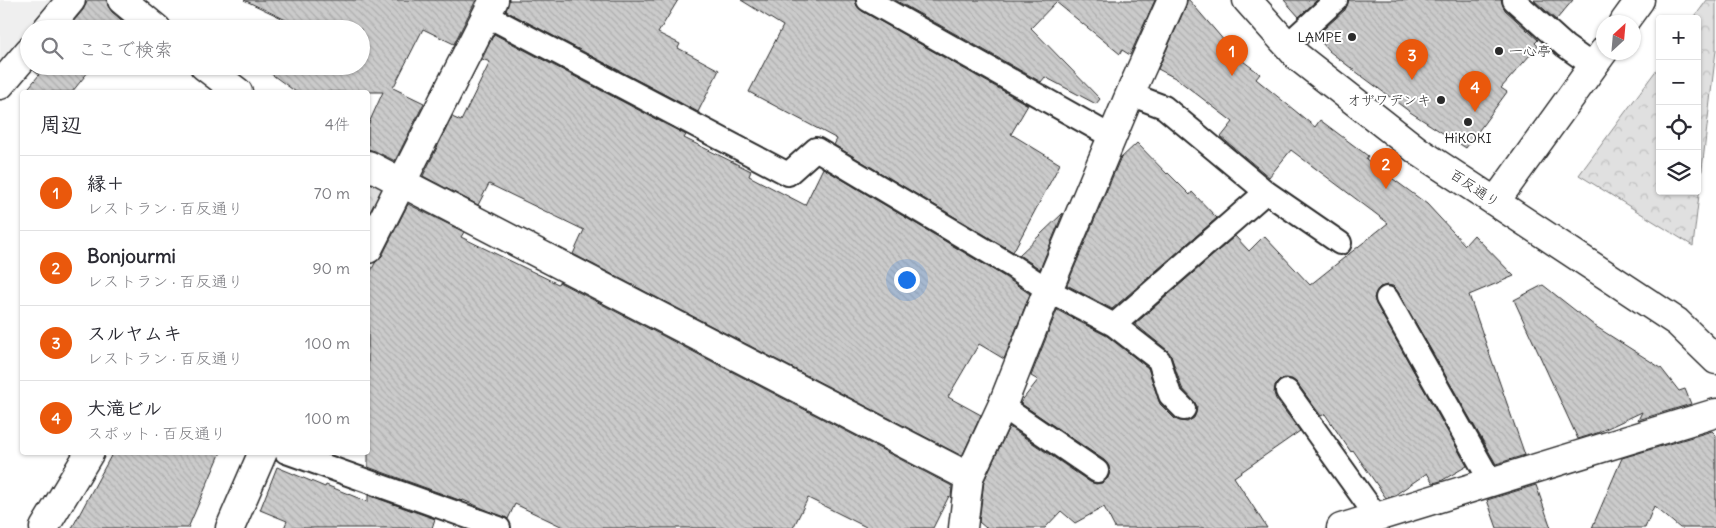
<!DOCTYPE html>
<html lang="ja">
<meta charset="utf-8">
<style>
:root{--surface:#fff;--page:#f2f2f3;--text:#2b2b33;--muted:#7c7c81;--line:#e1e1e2;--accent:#ea580c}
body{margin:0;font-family:Delius,"Klee One",sans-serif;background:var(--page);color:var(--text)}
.controls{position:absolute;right:15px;top:15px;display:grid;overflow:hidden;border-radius:5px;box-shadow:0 1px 4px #0004}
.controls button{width:45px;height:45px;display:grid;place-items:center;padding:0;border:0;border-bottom:1px solid var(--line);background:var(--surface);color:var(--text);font:25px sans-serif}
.compass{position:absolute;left:1596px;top:15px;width:45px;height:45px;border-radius:50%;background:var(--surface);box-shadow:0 1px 4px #0004;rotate:26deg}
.you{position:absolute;left:906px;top:279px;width:18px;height:18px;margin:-12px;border:4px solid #fff;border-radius:50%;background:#1a73e8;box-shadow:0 0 0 8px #1a73e833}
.badge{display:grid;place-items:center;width:32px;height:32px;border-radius:50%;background:var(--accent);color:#fff;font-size:16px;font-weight:700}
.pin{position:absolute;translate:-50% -41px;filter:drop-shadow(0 1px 2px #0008)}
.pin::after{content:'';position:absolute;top:26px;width:18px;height:15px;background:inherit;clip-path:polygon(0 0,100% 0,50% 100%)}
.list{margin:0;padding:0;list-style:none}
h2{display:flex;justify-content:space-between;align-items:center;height:65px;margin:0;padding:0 20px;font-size:21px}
h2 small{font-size:16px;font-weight:400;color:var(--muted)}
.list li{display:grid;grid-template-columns:32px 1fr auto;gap:15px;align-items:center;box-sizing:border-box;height:75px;padding:0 20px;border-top:1px solid var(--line)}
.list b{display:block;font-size:19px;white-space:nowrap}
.list p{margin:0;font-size:16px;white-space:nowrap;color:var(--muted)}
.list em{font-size:16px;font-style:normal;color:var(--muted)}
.icon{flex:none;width:28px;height:28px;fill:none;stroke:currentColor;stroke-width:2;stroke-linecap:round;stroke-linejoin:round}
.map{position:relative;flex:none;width:1716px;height:528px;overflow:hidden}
.search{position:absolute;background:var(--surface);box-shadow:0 1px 4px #0004;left:20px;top:20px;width:350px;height:55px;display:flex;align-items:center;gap:12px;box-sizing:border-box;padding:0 18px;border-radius:28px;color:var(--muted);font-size:19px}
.panel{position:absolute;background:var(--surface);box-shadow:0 1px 4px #0004;left:20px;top:90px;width:350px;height:365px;border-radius:5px}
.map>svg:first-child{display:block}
</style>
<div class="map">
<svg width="1716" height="528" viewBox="0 0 1716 528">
<defs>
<pattern id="forest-crowns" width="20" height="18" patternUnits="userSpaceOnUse" patternTransform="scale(1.25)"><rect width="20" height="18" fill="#e0e0e0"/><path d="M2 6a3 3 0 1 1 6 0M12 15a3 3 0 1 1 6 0" fill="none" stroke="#c0c0c0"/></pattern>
<pattern id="building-back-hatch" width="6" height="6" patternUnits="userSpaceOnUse" patternTransform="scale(1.25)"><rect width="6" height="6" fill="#cbcbcb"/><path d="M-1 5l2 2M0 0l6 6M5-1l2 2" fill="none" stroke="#aeaeae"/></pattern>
</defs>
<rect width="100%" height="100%" fill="#fff"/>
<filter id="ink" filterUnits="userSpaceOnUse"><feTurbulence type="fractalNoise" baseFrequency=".02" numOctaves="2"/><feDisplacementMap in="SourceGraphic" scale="10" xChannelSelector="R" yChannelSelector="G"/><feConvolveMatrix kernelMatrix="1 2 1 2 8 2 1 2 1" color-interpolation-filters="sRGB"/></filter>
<g filter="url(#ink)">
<path fill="#efefef" d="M0,0H53L0,64Z"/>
<path fill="url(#forest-crowns)" stroke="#868686" d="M1707,0H1716V50L1693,246L1579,175L1660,65V191H1697V19H1693Z
M368,171L393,186L368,237Z"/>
<path fill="url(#building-back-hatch)" stroke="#2b2b2b" d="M88,0H107L108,6L112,12L127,25L124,29H67L83,10Z
M244,0H476L454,44L423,29L393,88L424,103L395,161L375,151L368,149V125L383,92H296L263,68L265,66H361V29H284L288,21Z
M509,0H678L658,33L680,44L678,48L719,70L698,112L506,11Z
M741,0H855L857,6L862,11L1028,105L1011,134L1060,164L1013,252L834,145L837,139L749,92L783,26Z
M895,0H1155L1130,55L1122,50L1120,54L1056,2L1031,28L1100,99L1096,104L1045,77L1041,82Z
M1187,0H1189L1239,58L1260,74L1256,79L1315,127L1320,120L1368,156L1366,159L1427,204L1465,245L1474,235L1514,276L1469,295L1525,455L1496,464L1398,292L1393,286L1387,285L1380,287L1376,292L1374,298L1376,304L1467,466L1441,481L1433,483L1427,473L1395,495L1386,498L1353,450L1351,452L1325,414L1321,416L1297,383L1292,379L1285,378L1280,380L1275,385L1274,393L1276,399L1300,431L1234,477L1267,528H1115L1104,507L1075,523L1061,511L1045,528H986L979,522L984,481L1009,427L1090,482L1096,484L1102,483L1108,478L1110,472L1109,466L1104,460L1020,403L1038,380L1031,376L1057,310L1107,336L1148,368L1160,404L1175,419L1180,421L1187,422L1194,418L1196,413L1197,406L1193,400L1182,388L1171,356L1167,350L1135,324L1235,236L1249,251L1264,236L1310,285L1388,223L1291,150L1269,177L1221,137L1233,122L1177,79L1158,69L1186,6Z
M1284,0H1317L1299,17Z
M1349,0H1501L1505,10L1538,40L1535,43L1538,46L1501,88L1507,92L1466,148L1410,112L1347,65L1329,51L1316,36L1345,10Z
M1534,0H1573L1556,20Z
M494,34L686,135L684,138L751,171L749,176L805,205L823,168L1005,277L1030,294L1004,359L979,344L948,397L981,415L962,456L573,254L584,230L489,184L478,205L423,176L452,117L461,121L490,62L482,59Z
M37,66H93L72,92H25L39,75L33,70Z
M1137,143L1167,174L1168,173L1190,195L1192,192L1217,218L1112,309L1067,285L1120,159Z
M408,204L464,232L461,237L558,284L559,282L952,486L951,498L949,496L933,528H868L808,498L793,528H565L515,504L508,519L463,500L462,501L368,467V277L375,263L382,256Z
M1063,213L1040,269L1019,255Z
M1543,285L1595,326L1661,368L1679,391L1685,389L1691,404L1638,420L1642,412L1597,433L1578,439L1514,300Z
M1712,431L1716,435V528H1680L1654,506L1645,528H1592L1622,458Z
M113,452H221L188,528H72Z
M277,467L325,487L326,485L368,502V495L435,519L432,528H284L287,521L260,510Z
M1536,485L1551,528H1497L1487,500Z"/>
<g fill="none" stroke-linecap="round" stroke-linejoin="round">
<defs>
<path id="service" d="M868,0L1112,137
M1514,0L1565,46L1593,66
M486,15L788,174L816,149L1012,266L1048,290L1114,325L1159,360L1170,395L1184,409
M1287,45L1336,0
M1266,192L1340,243
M1387,298L1491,482
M1114,325L1266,192L1164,107L1130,94
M1287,391L1377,517
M1002,406L1097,471
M286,452L499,528"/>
<path id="minor" d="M122,0L157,29
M47,29L71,0
M204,66L238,92
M0,85L29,51
M368,165L969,477
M368,249L494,0
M44,528L90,452
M230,528L263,452
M963,528L969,477L1002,406L1048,290L1130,94L1172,0
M1341,528L1716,413"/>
<path id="tertiary" d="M1247,0L1298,57L1418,151L1677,322L1716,360
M1624,22L1640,0
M1495,202L1604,51"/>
</defs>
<use href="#service" stroke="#2b2b2b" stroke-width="26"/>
<use href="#minor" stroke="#2b2b2b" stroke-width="31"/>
<use href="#tertiary" stroke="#2b2b2b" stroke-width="31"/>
<use href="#service" stroke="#fff" stroke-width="22"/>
<use href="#minor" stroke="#fff" stroke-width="28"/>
<use href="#tertiary" stroke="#fff" stroke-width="28"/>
</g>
</g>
<g fill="#2b2b2b" stroke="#fff" stroke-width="2">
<circle cx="1352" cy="37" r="5"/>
<circle cx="1499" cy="51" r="5"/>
<circle cx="1441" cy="100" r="5"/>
<circle cx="1468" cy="122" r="5"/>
</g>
<g text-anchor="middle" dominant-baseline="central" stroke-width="4" stroke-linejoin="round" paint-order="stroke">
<g font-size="14" fill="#2b2b2b" stroke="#fff" text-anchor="end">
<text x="1342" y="37">LAMPE</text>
<text x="1509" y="51" text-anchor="start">一心亭</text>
<text x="1431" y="100">オザワデンキ</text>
<text x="1468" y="138" text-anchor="middle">HiKOKI</text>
</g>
<g font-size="14" fill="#2b2b2b" stroke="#fff">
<text transform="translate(1475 188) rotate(34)">百反通り</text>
</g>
</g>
</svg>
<div class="controls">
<button>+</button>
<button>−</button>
<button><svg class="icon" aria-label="locate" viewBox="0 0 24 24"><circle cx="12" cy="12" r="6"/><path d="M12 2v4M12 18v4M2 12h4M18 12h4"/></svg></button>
<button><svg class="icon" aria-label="layers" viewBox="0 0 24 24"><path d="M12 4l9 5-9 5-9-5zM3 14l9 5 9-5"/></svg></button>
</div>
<svg class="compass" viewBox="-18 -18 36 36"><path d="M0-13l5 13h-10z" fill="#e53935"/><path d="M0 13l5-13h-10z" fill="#7c7c81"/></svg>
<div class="you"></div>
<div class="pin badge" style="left:1232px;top:76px">1</div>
<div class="pin badge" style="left:1386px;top:189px">2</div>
<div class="pin badge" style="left:1412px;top:80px">3</div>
<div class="pin badge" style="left:1475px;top:112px">4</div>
<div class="search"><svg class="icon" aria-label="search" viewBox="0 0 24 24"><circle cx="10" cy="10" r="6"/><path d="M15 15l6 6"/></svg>ここで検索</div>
<section class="panel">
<h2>周辺<small>4件</small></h2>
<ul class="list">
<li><span class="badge">1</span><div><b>縁＋</b><p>レストラン · 百反通り</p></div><em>70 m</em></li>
<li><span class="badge">2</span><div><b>Bonjourmi</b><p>レストラン · 百反通り</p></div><em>90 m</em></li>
<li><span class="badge">3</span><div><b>スルヤムキ</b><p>レストラン · 百反通り</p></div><em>100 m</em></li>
<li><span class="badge">4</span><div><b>大滝ビル</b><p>スポット · 百反通り</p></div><em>100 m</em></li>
</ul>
</section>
</div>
